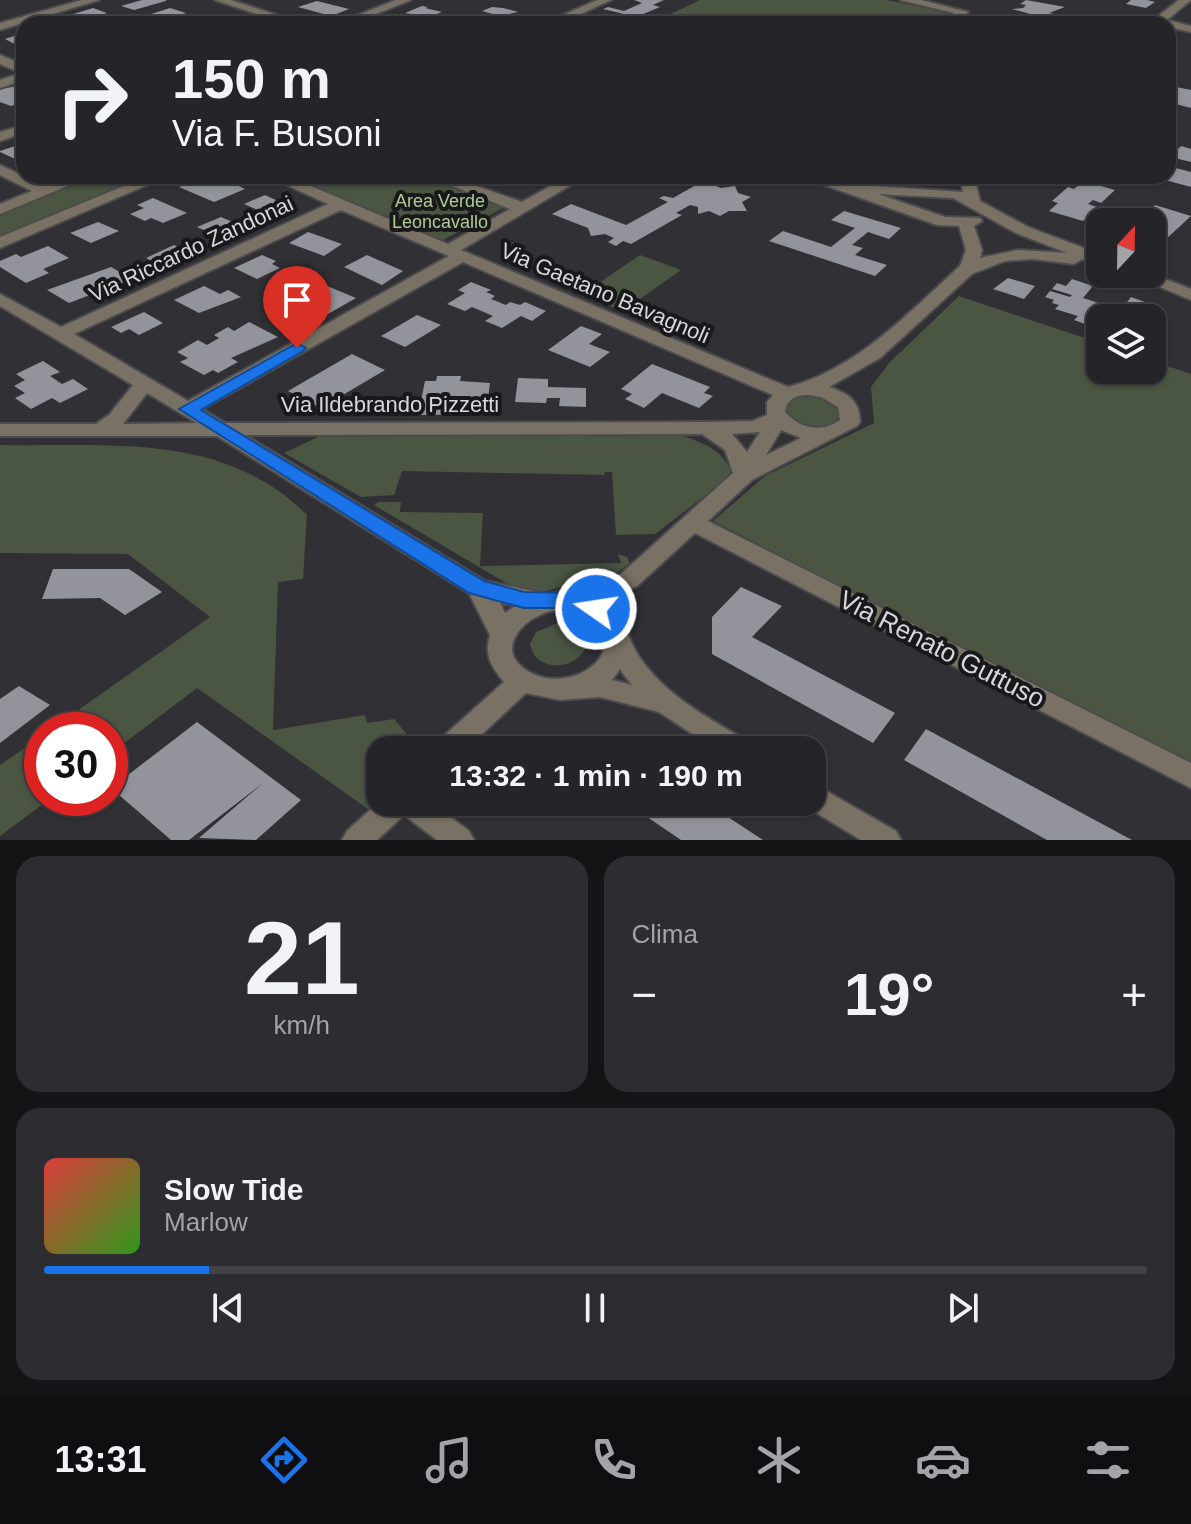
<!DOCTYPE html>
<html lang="it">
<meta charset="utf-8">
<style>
:root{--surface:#252428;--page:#2d2c30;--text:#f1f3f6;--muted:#a3a4a8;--line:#424145;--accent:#1a73e8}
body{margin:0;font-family:Arial,sans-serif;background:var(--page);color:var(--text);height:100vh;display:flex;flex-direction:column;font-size:30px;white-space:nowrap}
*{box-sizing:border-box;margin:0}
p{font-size:26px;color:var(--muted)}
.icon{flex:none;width:44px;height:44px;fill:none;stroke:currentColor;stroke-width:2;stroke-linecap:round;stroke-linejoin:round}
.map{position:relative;height:840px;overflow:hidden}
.side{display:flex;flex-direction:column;gap:16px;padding:16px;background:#141416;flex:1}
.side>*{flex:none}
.banner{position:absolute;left:16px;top:16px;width:1160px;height:168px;border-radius:24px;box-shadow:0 2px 6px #0004,0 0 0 2px var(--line);background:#252428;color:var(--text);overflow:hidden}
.needle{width:52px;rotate:22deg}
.fabs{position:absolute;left:1086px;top:208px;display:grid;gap:16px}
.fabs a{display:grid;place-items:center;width:80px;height:80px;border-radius:16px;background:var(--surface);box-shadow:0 2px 6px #0004,0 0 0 2px var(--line);font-size:40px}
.speed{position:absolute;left:24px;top:712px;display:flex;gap:16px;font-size:40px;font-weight:700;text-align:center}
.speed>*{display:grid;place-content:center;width:104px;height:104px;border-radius:50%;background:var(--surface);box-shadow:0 2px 6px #0004,0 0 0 2px var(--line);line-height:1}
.speed .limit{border:12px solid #d22;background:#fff;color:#111}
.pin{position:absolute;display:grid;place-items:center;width:68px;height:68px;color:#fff;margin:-82px -34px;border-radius:50% 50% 50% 0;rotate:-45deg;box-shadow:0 0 8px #0007}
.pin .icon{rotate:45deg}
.me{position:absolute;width:88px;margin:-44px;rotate:283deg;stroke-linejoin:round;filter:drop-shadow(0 0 6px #0008)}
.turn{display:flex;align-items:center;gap:28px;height:168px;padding:0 24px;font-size:36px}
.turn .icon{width:104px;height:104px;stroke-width:2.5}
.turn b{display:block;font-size:56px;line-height:68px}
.big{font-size:60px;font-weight:700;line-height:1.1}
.side .card{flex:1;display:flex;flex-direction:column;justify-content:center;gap:12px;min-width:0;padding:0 28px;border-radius:24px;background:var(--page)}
.side .dial{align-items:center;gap:0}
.dial b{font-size:104px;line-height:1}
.song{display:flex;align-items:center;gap:24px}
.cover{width:96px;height:96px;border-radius:12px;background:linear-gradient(135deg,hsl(0 70% 55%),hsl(110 70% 35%))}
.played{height:8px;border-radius:4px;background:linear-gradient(90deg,var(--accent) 15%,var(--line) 15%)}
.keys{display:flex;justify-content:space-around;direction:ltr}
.heat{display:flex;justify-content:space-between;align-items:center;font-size:44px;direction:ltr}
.side .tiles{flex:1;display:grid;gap:16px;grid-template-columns:1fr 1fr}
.card:last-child{grid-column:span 2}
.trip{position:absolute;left:366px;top:736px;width:460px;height:80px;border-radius:24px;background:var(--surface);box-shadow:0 2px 6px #0004,0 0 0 2px var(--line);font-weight:700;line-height:80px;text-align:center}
.tab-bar{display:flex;height:128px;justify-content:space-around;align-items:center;background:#0f0e10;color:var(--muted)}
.tab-bar .icon{width:56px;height:56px}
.tab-bar .active{color:var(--accent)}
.tab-bar b{font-size:36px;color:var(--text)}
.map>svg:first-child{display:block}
</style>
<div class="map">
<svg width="1191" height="840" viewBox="0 0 1191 840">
<rect width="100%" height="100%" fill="#313035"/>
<g fill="#4a5542">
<polygon points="700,0 887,0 948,13 930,24 678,24 660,19"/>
<polygon points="98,176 153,176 0,239 0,214"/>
<polygon points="284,176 423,176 507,206 441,241"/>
<polygon points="640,255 681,270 623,311 581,295"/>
<polygon points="959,296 1100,343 1100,370 1152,370 1152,361 1191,374 1191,764 713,521 765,476 874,423 871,387 890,362"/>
<path d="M807,395C820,396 834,399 840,412L836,422L821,427L794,422L784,407L792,398Z"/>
<path d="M681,435C704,444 724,449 732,475L655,534L616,535L612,472H605L604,475L402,471L394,495L361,497L284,453L320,436Z"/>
<path d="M0,445C109,447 223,431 307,515L303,579L278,582L273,730L365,715L367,723L394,719L420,750H380V798L368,809L197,688L110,754V730H50L210,617L128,554L0,553Z"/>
<polygon points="378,502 401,502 400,512 483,513 480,566 621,563 618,554 627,557 630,563 600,586 584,589 561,587 528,596 374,505"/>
<path d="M558,623C573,625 585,630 586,647C575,671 535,673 530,644L536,632Z"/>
<polygon points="42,736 42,798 51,798 0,836 0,765"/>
</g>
<g fill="#93949b">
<polygon points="142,0 166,0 166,1 134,10 121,6"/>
<polygon points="634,0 664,0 653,5 660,7 641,15 658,19 653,21 603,9 608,7 624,11 642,3"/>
<polygon points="1026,0 1065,7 1049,13 1088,21 1085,24 1034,24 1048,19 1012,9 1023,8 1026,5 1020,4"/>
<polygon points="1131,0 1147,0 1155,2 1146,8 1126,4"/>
<polygon points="317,1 349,9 331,16 298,7"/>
<polygon points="422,6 428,7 425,8 442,12 429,17 405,13"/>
<polygon points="492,7 503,8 518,12 500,16 482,11"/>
<polygon points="93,8 107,13 85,20 70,15"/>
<polygon points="170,8 186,13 183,13 197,17 178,24 148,15"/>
<polygon points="24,33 24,49 5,39"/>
<polygon points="18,86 24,88 19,90 24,92 24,102 11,106 0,102 0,89"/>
<polygon points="1176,87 1191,90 1191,108 1168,102 1168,94"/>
<polygon points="24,143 24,163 0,152 0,151"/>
<polygon points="1181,146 1191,149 1191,162 1170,157"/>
<polygon points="1168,166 1191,172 1191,187 1154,177 1168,176"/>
<polygon points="206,176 224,183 229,181 245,189 214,202 179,187"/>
<polygon points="703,181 721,188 735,186 738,193 751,197 742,202 747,211 729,211 720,216 709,211 698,214 698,207 690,205 676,213 682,215 631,244 623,241 616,246 608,242 614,238 605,234 591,236 588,228 552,214 571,204 626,225 668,202 659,198 664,196 673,198"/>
<polygon points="1083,181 1115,190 1101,203 1093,200 1088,204 1097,207 1083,221 1049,211 1058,203 1052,201 1068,187 1074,189"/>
<polygon points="265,195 280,202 297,208 276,218 244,204"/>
<polygon points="153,198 187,213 163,223 151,218 145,221 130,214 144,208 137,205"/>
<polygon points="1155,205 1191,216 1165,240 1152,235 1152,222 1118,222 1128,210 1143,215"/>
<polygon points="844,211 901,228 889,239 868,232 852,245 863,248 855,255 887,265 875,276 769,241 783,231 831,247 855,228 831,220"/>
<polygon points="221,217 240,225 217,236 197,227"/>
<polygon points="98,222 119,231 91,243 70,233"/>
<polygon points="308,232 342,244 324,256 289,243"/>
<polygon points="174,245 194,255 166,268 146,258"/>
<polygon points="48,246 69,258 43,269 49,273 26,283 0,267 0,261 16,254 21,257"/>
<polygon points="262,255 276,261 272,264 280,268 257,279 234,268"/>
<polygon points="367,255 403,271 382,285 344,267"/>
<polygon points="111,267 132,279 69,303 47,290"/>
<polygon points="1008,278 1035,286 1024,299 993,289"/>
<polygon points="310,279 356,298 328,314 283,293"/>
<polygon points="1072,279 1093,286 1083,298 1121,310 1131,297 1145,302 1142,306 1160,312 1152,323 1152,318 1100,318 1100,329 1092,326 1098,319 1094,318 1088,325 1074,320 1078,316 1055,309 1059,305 1052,303 1054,300 1045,297 1050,291 1070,297 1072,295 1052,289 1057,283 1066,286"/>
<polygon points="471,282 491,290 486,292 495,296 491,299 506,305 510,302 520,305 525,302 546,311 532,321 521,316 502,328 485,321 493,316 472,307 465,311 447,304 465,293 458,290"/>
<polygon points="204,286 220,294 228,290 241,297 199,313 174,300"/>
<polygon points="144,312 163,323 139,335 129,329 121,333 111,327"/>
<polygon points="417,315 441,325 405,347 381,336"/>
<polygon points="249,322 278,337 231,358 238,362 218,373 213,370 204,375 180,362 188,358 177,352 198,340 207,345 219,338 214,335 228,327 234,331"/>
<polygon points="581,326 602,334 589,344 610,352 590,367 548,350"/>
<polygon points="352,354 385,370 321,408 288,391"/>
<polygon points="43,361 60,372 50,376 62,384 73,379 88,389 60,403 52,398 31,409 15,398 25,393 14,386 25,380 16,374"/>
<polygon points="652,364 710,387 704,393 713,396 699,408 662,393 644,408 625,399 632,394 621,389"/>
<polygon points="437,376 461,376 460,381 490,383 486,414 418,415 425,381 436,381"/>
<polygon points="518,378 548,379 548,387 586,388 586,407 559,406 560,398 547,398 546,403 515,402"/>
<polygon points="53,569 129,569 162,592 125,615 100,598 42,599"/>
<polygon points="741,587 782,606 752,637 895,713 873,743 712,654 712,617"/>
<polygon points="19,686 50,705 0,743 0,699"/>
<polygon points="197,722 301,800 256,840 199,838 263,783 189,840 171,840 111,788"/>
<polygon points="926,729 1052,797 1132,840 1047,840 904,760"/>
<polygon points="616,745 624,750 577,750 577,748"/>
<polygon points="552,802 587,802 573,817"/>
<polygon points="625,802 705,802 763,840 681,840"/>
</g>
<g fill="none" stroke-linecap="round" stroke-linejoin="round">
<defs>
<g id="minor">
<polygon points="82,0 99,0 0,30 0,23"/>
<polygon points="215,0 231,0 304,24 286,24"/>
<polygon points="396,0 411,0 351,24 335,24"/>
<polygon points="597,0 611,0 559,24 543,24"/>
<polygon points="900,0 921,0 968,12 953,24 939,24 954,13"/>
<polygon points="1179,0 1191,0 1167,20 1191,26 1191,32 1168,27 1168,24 1148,24"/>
<polygon points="0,55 24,65 24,80 0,88 0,80 21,73 0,64"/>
<polygon points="24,125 24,133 0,141 0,132"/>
<polygon points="0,165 45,186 72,176 92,176 0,214 0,204 32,191 0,175"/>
<polygon points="148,176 168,176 0,248 0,237"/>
<path d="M267,176H287L448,244L510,209L427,176H448L522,202L568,176H586L461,250L788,387C857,369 908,313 960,266L966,250L959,226L937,225L799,176H821L846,184L963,192L960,176H974L980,201L1028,227L1100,254V265L1082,259L1074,264L1032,259L1005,261L972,274L880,358L829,387C848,393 860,401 860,422L857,426L752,480L708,521L1191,763V788L695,533L637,586L599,602C625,612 625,634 638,655C664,695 708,718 749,742L753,750H717L659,712L600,697L560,700L526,693L465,750H433L437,742L504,682C491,666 484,655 490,635L469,593L217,436H0V424H96L109,415L133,385L0,306V294L61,327L328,204ZM878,194L953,198L1016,233L1067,253L1018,250L980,258L982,250L974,226L982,221L980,218L945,217ZM341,210L449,256L188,401L74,334ZM463,262L773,395L767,402V415L752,421L705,422L225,423L202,409ZM147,393L197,423L123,424ZM809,395L821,397L838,407L840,420C822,433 800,429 785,412C787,399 795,395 809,395ZM781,430L801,438L766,455ZM760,432L747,452L732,434ZM702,434L725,450L733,473L621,574L594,586L548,594L485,581L245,435ZM500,602L515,606L505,613ZM570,610C652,642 568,705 522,667C500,649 519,624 540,615C549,610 560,610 570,610ZM620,669L621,671L632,685L612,680Z"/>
<polygon points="1129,274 1152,274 1191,289 1191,300"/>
<polygon points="812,783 896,831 901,840 861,840 802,804 812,802"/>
<polygon points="380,801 431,802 469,831 474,840 437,840 404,815 377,840 342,840 347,831"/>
</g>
</defs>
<use href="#minor" stroke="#4c4b4f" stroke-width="4"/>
<use href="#minor" fill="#797264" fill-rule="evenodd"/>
</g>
<polygon fill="#1a73e8" stroke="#114b97" stroke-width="2" points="297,343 306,348 303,351 201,410 484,581 524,592 572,593 604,603 607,609 604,615 596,617 571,608 524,608 469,593 179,409"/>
<g text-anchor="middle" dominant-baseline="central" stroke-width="8" stroke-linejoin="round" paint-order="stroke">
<g font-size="18" fill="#aecc95" stroke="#19181b">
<text x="440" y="201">Area Verde<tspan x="440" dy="21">Leoncavallo</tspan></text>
</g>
<g font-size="22" fill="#d7d6da" stroke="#19181b">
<text transform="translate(191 249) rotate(-25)">Via Riccardo Zandonai</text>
<text transform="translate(605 293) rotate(23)">Via Gaetano Bavagnoli</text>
<text x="390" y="404">Via Ildebrando Pizzetti</text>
</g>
<g font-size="26" fill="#d7d6da" stroke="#19181b">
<text transform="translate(942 649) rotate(27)">Via Renato Guttuso</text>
</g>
</g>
</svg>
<div class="fabs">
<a><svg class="needle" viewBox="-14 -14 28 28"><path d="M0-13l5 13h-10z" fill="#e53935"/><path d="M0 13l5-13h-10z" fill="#a3a4a8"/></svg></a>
<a><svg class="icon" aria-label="layers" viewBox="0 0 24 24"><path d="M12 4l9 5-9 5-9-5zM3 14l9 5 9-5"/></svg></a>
</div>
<div class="speed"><div class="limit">30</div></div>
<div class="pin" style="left:297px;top:348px;background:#d93025"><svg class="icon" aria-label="arrive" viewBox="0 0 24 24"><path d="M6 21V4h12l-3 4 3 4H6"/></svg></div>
<svg class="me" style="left:596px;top:609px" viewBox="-20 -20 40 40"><circle r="17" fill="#1a73e8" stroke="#fff" stroke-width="3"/><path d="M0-11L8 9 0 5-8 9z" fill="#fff"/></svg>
<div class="trip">13:32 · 1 min · 190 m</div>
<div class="banner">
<div class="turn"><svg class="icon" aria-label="right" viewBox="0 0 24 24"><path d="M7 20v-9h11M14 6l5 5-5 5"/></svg><div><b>150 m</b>Via F. Busoni</div></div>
</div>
</div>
<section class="side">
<div class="tiles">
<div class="card dial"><b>21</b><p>km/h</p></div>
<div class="card"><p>Clima</p>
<div class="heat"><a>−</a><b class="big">19°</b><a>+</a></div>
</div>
<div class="card">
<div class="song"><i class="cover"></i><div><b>Slow Tide</b><p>Marlow</p></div></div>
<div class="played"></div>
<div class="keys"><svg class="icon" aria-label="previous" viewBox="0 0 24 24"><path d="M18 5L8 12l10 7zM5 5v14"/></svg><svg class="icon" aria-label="pause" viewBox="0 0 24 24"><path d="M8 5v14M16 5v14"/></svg><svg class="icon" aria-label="next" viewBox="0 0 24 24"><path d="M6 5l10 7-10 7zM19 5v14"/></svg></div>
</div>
</div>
</section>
<nav class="tab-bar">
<b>13:31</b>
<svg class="icon active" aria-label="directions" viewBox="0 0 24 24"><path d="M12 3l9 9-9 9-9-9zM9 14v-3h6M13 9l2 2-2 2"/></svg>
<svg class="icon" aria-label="music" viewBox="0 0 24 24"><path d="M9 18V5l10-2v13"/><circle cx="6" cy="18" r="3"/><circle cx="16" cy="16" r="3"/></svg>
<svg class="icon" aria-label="phone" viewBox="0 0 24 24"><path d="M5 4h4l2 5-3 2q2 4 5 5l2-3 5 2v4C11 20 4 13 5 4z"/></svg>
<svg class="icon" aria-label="climate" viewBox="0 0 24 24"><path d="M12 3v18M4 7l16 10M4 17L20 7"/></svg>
<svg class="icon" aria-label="car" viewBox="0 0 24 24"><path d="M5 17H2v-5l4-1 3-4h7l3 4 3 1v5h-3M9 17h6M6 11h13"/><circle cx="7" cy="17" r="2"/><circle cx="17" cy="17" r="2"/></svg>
<svg class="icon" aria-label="filters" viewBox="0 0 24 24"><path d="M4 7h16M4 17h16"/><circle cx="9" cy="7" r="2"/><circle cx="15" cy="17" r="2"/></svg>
</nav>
